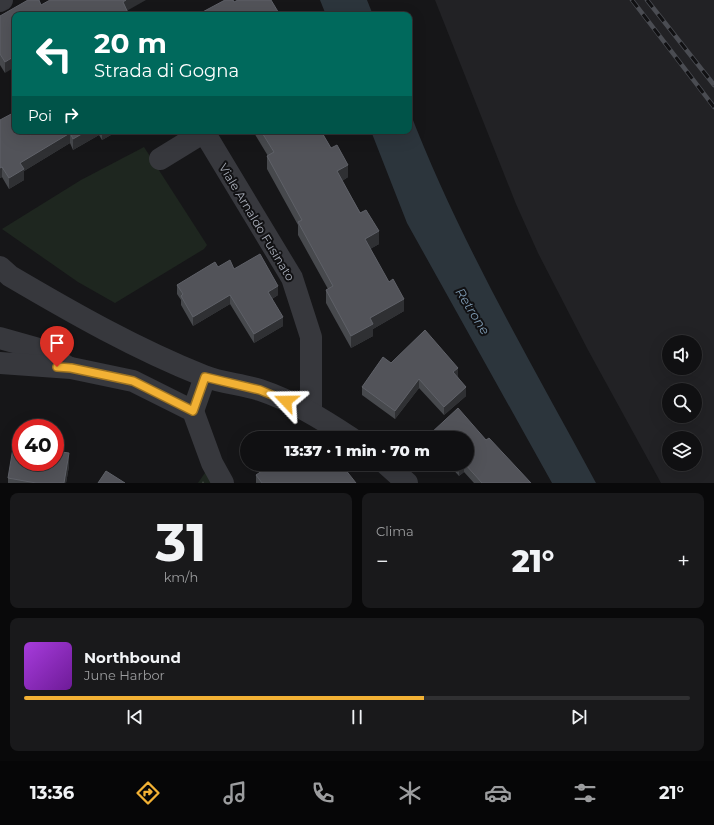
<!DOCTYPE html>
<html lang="it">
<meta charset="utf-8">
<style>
:root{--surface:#101012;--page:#19191b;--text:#f1f3f6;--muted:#9c9d9f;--line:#303032;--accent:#f2b134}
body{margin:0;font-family:Montserrat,sans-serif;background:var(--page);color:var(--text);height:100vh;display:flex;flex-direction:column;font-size:15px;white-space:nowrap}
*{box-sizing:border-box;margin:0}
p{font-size:13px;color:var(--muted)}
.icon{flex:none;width:22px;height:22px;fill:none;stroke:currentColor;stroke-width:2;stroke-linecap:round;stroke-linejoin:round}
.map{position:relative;height:483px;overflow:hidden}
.panel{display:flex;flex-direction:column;gap:10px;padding:10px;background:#09090a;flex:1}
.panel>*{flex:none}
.guide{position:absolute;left:12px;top:12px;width:400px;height:122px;border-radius:8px;box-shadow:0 4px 16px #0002,0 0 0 1px var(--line);background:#00695c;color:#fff;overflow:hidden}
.buttons{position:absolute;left:662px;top:335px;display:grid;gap:8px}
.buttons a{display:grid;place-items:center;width:40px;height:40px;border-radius:50%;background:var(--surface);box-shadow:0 4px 16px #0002,0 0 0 1px var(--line);font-size:20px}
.speed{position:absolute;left:12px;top:419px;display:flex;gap:8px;font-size:20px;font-weight:700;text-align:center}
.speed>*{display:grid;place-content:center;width:52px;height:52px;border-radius:50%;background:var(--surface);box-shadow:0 4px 16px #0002,0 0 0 1px var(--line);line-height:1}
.speed .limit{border:6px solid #d22;background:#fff;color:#111}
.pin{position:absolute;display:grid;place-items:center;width:34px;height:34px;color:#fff;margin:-41px -17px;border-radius:50% 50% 50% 0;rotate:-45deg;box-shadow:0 0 4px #0007}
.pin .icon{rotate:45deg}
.me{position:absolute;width:44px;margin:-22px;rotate:293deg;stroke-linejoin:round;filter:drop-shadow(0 0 3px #0008)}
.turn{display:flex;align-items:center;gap:14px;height:84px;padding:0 16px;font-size:18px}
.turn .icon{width:52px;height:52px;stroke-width:2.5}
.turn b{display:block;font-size:28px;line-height:34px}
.then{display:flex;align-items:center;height:38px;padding:0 16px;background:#0003;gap:8px;font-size:15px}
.big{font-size:30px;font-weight:800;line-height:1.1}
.panel .tile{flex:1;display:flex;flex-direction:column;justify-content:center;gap:6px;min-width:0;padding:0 14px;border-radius:8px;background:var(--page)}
.panel .dial{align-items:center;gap:0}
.dial b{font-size:52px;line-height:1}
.song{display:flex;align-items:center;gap:12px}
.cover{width:48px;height:48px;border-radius:6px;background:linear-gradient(135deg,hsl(280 70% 55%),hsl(280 70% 35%))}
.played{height:4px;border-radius:2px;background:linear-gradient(90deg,var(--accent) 60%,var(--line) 60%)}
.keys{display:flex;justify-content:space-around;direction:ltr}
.heat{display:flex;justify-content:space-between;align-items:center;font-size:22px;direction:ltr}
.panel .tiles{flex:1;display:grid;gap:10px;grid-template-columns:1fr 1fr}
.tile:last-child{grid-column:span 2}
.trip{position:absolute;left:240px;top:431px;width:234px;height:40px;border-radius:20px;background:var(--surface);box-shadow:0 4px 16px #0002,0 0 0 1px var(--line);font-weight:800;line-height:40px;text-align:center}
.menu{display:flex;height:64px;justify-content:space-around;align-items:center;background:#060607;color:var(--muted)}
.menu .icon{width:28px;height:28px}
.menu .current{color:var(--accent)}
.menu b{font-size:18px;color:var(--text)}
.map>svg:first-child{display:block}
</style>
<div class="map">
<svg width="714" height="483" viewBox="0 0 714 483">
<defs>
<pattern id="forest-firs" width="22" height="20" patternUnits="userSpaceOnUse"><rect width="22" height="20" fill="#1e261f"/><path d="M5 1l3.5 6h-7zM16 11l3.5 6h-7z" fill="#3c433d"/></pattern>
</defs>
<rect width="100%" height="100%" fill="#161618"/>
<path fill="#222225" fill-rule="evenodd" d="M435,0H714V483H661L588,350L538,253L516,204ZM669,342H695V368H669ZM669,390H695V416H669ZM669,438H695V464H669Z"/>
<polygon fill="url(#forest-firs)" points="212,463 223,483 198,483"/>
<polygon fill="#1e261f" points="144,147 207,245 204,249 115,303 78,282 2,229 81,180"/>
<g fill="#2c353c">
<polygon points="320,0 367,0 373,15 326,15"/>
<path d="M409,110C459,240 530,361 596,483H552L407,223L371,131H409Z"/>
</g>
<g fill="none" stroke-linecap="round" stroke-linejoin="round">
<g stroke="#37383d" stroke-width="22">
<polyline points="0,1 2,0"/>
<polyline points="160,159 204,132 292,278 311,337 311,412"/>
<polyline points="0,338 39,349 68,367"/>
<polyline points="0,363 71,368 133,381 193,411 205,377"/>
<polyline points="193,411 212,463 223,483"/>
</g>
<g stroke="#37383d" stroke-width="22">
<path d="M0,267L10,276C73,313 136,349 204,376C221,383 241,384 260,390C293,401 322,419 351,438"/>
<polyline points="386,464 407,483"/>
</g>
<defs>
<g id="rail">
<polyline points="632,0 714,107"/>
<polyline points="647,0 714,85"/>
</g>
</defs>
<use href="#rail" stroke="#4a4c52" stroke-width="4.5"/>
<use href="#rail" stroke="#111113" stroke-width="3" stroke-dasharray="9" stroke-linecap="butt"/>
</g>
<g fill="#47494d">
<polygon points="41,5 127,10 129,15 15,15 5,73 0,65 0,16"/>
<polygon points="0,120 30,135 37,131 118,131 102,140 99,135 73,150 70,143 24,171 24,180 9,189 2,177 0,178"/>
<polygon points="253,131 321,131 331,148 348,177 342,181 379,244 370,249 404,311 373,329 373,336 351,348 326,303 326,290 328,289 298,235 298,225 267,169 267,156 268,156"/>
<polygon points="218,267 234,269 278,295 272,299 283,326 254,343 230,304 193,326 181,305 181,300 177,294 177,285"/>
<polygon points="391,363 458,377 466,396 444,415 419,388 395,419 362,395 362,387"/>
<polygon points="430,434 486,440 531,483 474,483 464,472 459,476 448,464 467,464 467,438 430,438"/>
<polygon points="69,466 66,483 8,483 8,478"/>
<polygon points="332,466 356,483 256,483 256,475"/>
</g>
<g fill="#2f3033">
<polygon points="126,0 146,0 123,13 123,2"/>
<polygon points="15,56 15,67 5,73 5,62"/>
<polygon points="87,131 99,131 99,135 73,150 73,139"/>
<polygon points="102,131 118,131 102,140"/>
<polygon points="70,133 70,143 24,171 24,180 9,189 9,178 20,163"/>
<polygon points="348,165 348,177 337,184 337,171"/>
<polygon points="2,167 2,177 0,178 0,168"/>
<polygon points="379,231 379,244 365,252 365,239"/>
<polygon points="278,286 278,295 268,301 268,292"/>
<polygon points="230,295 230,304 193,326 193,317"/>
<polygon points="404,299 404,311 373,329 373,336 351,348 351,336 370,318"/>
<polygon points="283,317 283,326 254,343 254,334"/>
<polygon points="458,368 458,377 453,381 453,372"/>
<polygon points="419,379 419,388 395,419 395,411"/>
<polygon points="466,387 466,396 444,415 444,407"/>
<polygon points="69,453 69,466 66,483 64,483"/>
<polygon points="462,464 464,464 464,472 459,476 459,467"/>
</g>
<g fill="#525359" stroke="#5f6168">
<polygon points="28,0 39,0 41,5 50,0 126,0 123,2 129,15 15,15 15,56 5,62 0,54 0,16"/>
<polygon points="225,0 233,0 234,2 238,0 271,0 280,15 197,15"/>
<polygon points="15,112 15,131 27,131 30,135 37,131 87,131 73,139 70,133 20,163 24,169 9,178 2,167 0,168 0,120"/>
<polygon points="261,131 321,131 331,148 337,145 348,165 337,171 360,213 366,210 379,231 365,239 389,282 393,279 404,299 370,318 373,324 351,336 326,290 333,286 298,222 302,220 267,156 274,152"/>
<polygon points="260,254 278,286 268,292 283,317 254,334 230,295 193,317 181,296 183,294 177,285 215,262 218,267 230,260 234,269"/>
<polygon points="425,330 458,368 453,372 466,387 444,407 419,379 395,411 362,387 383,357 391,363"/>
<polygon points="458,408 486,440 489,438 531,483 482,483 465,464 467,464 467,438 433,438 430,434"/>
<polygon points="21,430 21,462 55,462 55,451 69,453 64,483 36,483 8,478 13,448 18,449"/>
<polygon points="272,464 331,464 332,466 336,464 341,464 356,483 262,483 256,475"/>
<polygon points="456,464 462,464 459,467"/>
<polygon points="106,471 125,483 98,483"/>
</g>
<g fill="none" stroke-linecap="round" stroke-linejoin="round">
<defs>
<polyline id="route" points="57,367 71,368 133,381 193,411 205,377 260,390 286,401"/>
</defs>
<use href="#route" stroke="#9d7322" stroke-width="10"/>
<use href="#route" stroke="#f2b134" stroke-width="7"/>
</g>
<g text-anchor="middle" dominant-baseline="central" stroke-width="4" stroke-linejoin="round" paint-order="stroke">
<g font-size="12" fill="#a8adb8" stroke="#111113">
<text transform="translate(257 222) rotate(59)">Viale Arnaldo Fusinato</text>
</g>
<g font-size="13" font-style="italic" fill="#7f9bb3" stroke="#111113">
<text transform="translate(473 311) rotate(58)">Retrone</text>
</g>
</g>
</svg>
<div class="buttons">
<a><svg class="icon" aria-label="sound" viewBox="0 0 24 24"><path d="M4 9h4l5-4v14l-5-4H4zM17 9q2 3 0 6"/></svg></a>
<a><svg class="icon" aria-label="search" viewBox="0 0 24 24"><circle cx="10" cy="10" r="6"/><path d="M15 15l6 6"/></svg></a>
<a><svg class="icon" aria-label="layers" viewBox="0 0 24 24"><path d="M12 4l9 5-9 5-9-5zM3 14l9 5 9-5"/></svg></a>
</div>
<div class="speed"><div class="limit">40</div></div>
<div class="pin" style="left:57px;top:367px;background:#d93025"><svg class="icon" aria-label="arrive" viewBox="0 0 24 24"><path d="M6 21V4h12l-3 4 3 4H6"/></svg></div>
<svg class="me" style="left:286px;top:401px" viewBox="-20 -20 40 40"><path d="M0-17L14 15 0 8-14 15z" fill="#f2b134" stroke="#fff" stroke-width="4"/></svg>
<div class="trip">13:37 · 1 min · 70 m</div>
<div class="guide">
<div class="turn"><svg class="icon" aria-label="left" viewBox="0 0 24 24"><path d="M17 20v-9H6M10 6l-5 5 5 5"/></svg><div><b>20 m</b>Strada di Gogna</div></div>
<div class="then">Poi<svg class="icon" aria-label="right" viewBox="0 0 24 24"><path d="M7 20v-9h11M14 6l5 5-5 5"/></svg></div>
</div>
</div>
<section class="panel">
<div class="tiles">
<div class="tile dial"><b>31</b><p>km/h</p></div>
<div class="tile"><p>Clima</p>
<div class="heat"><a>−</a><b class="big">21°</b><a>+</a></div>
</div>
<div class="tile">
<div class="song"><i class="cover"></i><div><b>Northbound</b><p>June Harbor</p></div></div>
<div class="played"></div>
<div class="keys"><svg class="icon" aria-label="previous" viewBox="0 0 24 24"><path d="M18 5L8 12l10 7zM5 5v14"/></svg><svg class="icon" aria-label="pause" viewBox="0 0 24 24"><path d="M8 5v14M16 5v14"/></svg><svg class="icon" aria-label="next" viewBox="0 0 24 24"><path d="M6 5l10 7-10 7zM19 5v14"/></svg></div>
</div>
</div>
</section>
<nav class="menu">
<b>13:36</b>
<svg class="icon current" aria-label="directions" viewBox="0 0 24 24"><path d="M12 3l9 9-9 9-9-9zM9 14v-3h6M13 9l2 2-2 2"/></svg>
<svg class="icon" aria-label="music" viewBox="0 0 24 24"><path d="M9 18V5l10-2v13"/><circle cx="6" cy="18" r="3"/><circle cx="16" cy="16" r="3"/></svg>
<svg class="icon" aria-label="phone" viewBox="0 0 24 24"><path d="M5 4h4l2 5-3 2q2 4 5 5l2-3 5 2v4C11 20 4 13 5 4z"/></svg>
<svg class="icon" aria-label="climate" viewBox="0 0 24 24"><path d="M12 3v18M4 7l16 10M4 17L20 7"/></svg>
<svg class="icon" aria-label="car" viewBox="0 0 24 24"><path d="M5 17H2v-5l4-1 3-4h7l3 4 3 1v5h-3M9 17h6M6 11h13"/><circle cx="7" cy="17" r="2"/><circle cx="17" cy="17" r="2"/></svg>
<svg class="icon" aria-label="filters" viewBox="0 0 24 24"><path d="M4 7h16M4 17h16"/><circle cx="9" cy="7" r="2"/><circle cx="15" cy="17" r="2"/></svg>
<b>21°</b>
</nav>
